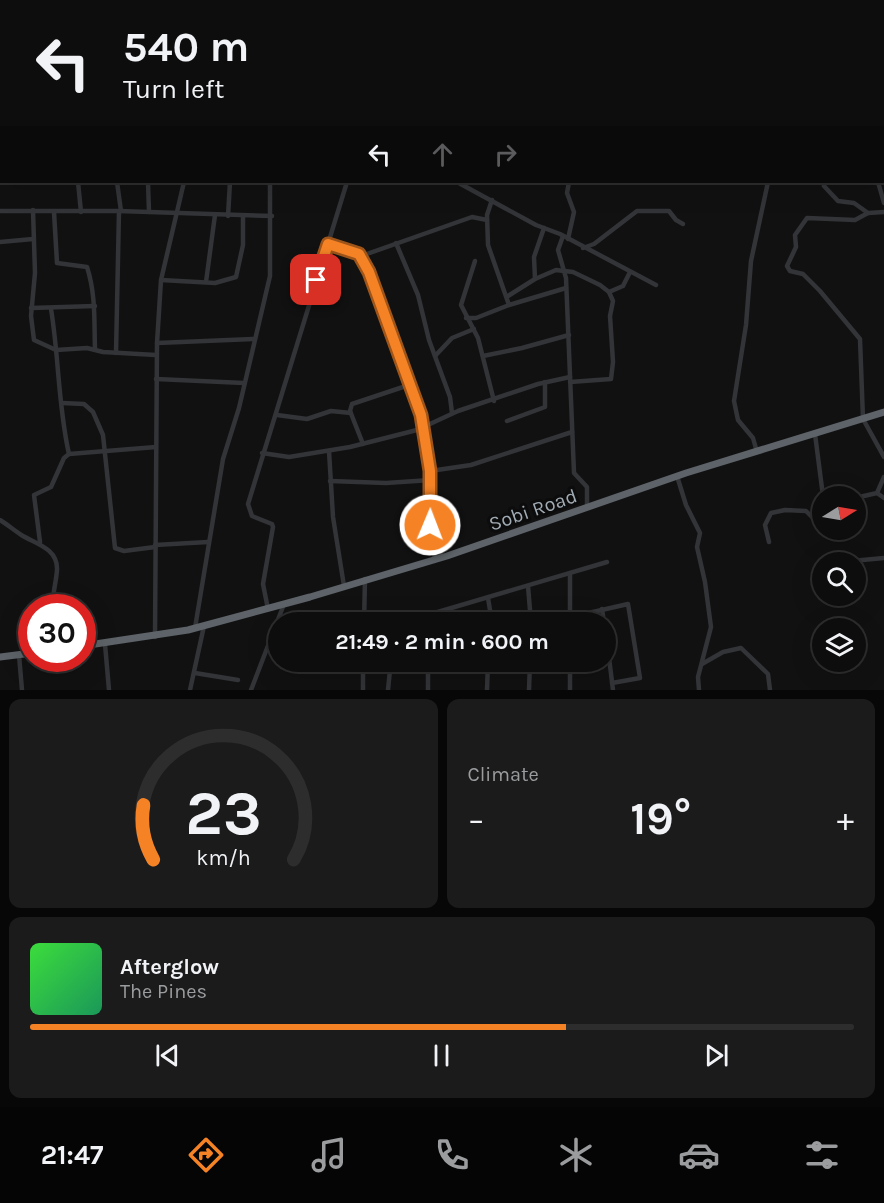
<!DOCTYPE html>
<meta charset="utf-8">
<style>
:root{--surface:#0d0d0e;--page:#1b1b1c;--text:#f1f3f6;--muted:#9a9c9e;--line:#2d2d2e;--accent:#f58326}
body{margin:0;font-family:Karla,sans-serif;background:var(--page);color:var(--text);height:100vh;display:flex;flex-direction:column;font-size:22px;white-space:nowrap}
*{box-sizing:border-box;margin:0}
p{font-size:20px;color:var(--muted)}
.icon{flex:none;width:33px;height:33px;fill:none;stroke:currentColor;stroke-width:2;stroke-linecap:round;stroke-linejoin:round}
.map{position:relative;height:690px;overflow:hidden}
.sheet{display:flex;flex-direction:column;gap:9px;padding:9px;background:#070708;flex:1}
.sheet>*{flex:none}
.guide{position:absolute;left:0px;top:0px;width:885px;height:183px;box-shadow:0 6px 24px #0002,0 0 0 2px var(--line);background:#0d0d0e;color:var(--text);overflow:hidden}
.needle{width:39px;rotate:79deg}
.controls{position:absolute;left:812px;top:486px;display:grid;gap:12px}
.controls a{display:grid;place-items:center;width:54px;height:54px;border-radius:50%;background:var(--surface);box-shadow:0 6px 24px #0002,0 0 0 2px var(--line);font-size:30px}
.speed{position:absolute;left:18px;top:594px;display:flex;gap:12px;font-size:30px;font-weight:700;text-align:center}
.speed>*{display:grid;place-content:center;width:78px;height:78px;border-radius:50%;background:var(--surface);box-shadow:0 6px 24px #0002,0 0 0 2px var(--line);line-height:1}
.speed .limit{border:9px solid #d22;background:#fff;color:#111}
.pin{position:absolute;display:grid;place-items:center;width:51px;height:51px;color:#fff;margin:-26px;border-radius:12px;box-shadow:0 3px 9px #0006}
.me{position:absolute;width:66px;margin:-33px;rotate:1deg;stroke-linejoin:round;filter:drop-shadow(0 0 4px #0008)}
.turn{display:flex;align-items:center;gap:21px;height:126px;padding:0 24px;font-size:27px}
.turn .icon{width:78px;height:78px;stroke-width:2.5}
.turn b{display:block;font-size:42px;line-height:51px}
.lanes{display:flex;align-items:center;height:57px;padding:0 24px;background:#0003;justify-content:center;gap:30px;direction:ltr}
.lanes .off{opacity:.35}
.big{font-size:45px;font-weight:700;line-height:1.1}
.sheet .tile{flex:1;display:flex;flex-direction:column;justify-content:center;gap:9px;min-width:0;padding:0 21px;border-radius:12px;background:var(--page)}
.sheet .dial{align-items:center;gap:0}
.dial svg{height:156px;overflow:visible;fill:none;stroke:var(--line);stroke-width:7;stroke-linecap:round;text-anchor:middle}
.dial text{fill:var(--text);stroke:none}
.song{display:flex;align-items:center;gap:18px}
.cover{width:72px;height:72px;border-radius:9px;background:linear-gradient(135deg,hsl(120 70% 55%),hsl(150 70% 35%))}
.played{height:6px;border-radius:3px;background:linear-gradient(90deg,var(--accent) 65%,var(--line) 65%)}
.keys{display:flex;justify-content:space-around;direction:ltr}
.heat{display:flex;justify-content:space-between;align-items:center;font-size:33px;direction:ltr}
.sheet .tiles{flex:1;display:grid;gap:9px;grid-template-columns:1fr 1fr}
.tile:last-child{grid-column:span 2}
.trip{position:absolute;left:268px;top:612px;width:348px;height:60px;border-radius:30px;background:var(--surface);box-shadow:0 6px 24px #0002,0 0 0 2px var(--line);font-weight:700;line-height:60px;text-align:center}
.menu{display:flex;height:96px;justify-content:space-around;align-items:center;background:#050506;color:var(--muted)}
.menu .icon{width:42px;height:42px}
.menu .active{color:var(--accent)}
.menu b{font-size:27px;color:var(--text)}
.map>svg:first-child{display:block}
</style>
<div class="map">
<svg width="884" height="690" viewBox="0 0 884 690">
<rect width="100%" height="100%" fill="#111112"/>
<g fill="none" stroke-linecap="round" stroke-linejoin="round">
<g stroke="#323437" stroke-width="4.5">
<polyline points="113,0 113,2"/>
<polyline points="279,0 279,2"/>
<polyline points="330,0 330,2"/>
<polyline points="777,0 777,2"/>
<polyline points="85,2 85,0"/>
<polyline points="160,2 160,0"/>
<polyline points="201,2 201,0"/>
<polyline points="870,2 870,0"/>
<polyline points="0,57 2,58"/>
<polyline points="884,121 884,122"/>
<polyline points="884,126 884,136"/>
<polyline points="78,182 81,212"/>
<polyline points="117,182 121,211"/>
<polyline points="148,182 149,212"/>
<polyline points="457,182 536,225 560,234 656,285"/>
<polyline points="878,182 884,203"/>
<polyline points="824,186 838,201 854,203 868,213 884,212"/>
<polyline points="492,200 487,215 488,245 509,305"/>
<polyline points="33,210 35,273 31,316 34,340 56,350 87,348 103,352 156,355"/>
<polyline points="0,211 119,211 272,216"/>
<path d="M54,212L57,263L87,267C96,295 94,321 95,349"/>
<polyline points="868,213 855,220 807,218 795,235 796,247 787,266 790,271 803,274 820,291 860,339 863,419 884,457"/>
<polyline points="228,216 230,182"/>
<polyline points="563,236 558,250 566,278 574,473 587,487 587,508"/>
<polyline points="568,239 574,212 567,193 569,182"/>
<polyline points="0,242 33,239"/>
<polyline points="396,243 418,295 429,340 450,397 452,413"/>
<polyline points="328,244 361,256 379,294 421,415 430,471 430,525 435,559"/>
<polyline points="583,248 594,244 637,211 669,211 676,220 683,224"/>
<polyline points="361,256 472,217 487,220"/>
<polyline points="475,261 461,305 478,338 494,401"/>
<polyline points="535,279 534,257 544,228"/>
<polyline points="161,280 215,283 236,277 243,245 243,217"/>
<polyline points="206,282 215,215"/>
<polyline points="609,292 623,286 630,272"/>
<polyline points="508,296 535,279 556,270 573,272 600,285 609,292 613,301 610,316 613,362 611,379 570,382"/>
<polyline points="31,308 95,306"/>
<path d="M51,309C59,357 58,406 69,454"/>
<polyline points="466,318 476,318 509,305 566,288"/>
<polyline points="157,343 253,339"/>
<polyline points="116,353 119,211"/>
<polyline points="435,356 452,338 474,329"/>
<polyline points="483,356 522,348 569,335"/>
<polyline points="156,379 244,383"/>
<polyline points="62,403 84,404 93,412 103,435 115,548 124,551 155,547"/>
<polyline points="277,415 307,419 331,411 351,413"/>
<polyline points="507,421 545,407 545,382"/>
<polyline points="815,434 823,496"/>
<polyline points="363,444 350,411 352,404 409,385"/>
<polyline points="329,451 333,517 344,586"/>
<polyline points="757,452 753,438 738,420 734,401 746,325 751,261 768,182"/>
<polyline points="262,453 289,457 350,447 417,430 458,411 538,384 570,377"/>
<polyline points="430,471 471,465 572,432"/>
<polyline points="677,476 686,505 700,533 697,547 705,582 711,627 698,677 699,690"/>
<polyline points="330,481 386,483 431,480"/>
<polyline points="877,493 884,498"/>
<polyline points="835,496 843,494 850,496"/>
<polyline points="855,498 877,493 884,477"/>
<path d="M0,520C8,525 15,531 23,536C37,544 58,549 57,570C56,584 52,594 53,608"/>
<polyline points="820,526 822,504"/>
<polyline points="40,542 34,495 51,487 64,458 69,454 156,447"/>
<polyline points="769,542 765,525 771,513 785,510 806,511 822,527"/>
<polyline points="155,545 208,542"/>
<polyline points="841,562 884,558"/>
<polyline points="570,573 570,622"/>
<polyline points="528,586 531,622"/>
<polyline points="488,598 492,622"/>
<polyline points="268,609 263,584 273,527 272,524 252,516 248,504 347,182"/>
<polyline points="602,609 604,622"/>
<polyline points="571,617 628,604 640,678 612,683"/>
<polyline points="364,622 365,579"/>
<polyline points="404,622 607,562"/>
<polyline points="195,628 223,459 239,408 270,276 270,182"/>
<polyline points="606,633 613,690"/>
<polyline points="155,637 157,343 161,280 184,182"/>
<polyline points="105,644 109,690"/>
<polyline points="19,655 22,690"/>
<polyline points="428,662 428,690"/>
<polyline points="702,664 723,652 741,648 768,674 770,690"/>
<polyline points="195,673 238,680"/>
<polyline points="190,690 204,626"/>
<polyline points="251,690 284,604"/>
<polyline points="363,690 363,662"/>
<polyline points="388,690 390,670 416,662"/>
<polyline points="487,690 488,662"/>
<polyline points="529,690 530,662"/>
<polyline points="570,690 570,662"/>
</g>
<g stroke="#5d6368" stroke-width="7">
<polyline points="82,646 188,630 310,597 447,556 686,473 884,412"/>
<polyline points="0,657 32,653"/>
</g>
</g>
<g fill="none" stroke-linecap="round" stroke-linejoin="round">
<defs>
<polyline id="route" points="316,280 328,244 359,254 369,272 421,415 430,471 430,525"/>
</defs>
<use href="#route" stroke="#9f5519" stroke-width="15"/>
<use href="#route" stroke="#f58326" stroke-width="10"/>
</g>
<g text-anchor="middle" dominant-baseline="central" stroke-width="6" stroke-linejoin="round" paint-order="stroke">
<g font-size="20" fill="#a1abb3" stroke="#0c0c0d">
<text transform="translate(533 510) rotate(-19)">Sobi Road</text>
</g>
</g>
</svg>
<div class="controls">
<a><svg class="needle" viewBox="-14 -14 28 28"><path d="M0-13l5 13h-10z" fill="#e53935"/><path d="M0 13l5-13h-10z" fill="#9a9c9e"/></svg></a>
<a><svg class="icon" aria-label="search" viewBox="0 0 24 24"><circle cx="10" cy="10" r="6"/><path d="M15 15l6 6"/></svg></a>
<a><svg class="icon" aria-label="layers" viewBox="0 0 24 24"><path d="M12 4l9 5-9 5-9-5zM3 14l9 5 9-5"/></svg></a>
</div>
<div class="speed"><div class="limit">30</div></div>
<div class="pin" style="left:316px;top:280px;background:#d93025"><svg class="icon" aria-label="arrive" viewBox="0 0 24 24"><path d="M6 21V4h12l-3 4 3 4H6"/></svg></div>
<svg class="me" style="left:430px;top:525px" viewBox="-20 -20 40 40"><circle r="17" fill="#f58326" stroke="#fff" stroke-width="3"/><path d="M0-11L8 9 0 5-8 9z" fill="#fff"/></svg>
<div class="trip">21:49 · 2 min · 600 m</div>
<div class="guide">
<div class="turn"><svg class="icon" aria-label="left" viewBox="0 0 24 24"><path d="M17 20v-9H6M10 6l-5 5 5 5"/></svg><div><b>540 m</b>Turn left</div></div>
<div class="lanes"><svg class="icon" aria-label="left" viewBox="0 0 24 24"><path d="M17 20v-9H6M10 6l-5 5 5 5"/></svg><svg class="icon off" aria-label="ahead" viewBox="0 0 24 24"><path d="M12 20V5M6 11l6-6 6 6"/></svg><svg class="icon off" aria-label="right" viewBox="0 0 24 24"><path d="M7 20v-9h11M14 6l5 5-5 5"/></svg></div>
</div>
</div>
<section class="sheet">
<div class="tiles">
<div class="tile dial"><svg viewBox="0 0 100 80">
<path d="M14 69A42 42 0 1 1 86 69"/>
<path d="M14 69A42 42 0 0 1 9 41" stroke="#f58326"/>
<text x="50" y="56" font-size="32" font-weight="700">23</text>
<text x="50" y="72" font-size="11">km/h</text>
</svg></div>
<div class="tile"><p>Climate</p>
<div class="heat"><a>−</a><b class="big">19°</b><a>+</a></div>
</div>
<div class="tile">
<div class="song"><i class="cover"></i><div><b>Afterglow</b><p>The Pines</p></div></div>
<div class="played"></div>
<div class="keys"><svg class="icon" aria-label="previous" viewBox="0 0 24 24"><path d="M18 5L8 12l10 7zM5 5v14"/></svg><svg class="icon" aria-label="pause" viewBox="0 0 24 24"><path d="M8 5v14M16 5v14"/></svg><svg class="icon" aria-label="next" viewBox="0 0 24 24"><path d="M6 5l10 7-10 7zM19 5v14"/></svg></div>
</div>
</div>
</section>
<nav class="menu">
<b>21:47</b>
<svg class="icon active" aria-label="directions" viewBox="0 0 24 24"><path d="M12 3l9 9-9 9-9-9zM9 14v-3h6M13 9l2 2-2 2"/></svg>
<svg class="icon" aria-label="music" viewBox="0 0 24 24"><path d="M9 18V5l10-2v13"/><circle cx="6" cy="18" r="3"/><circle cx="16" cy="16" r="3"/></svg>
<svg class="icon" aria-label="phone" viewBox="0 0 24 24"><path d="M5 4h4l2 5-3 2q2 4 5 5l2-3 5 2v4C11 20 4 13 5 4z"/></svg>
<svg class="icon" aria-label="climate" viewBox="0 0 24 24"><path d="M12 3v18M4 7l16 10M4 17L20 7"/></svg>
<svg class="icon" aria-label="car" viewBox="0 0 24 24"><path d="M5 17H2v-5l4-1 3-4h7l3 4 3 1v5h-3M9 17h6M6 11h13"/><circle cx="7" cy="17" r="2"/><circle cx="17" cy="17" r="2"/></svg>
<svg class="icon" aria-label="filters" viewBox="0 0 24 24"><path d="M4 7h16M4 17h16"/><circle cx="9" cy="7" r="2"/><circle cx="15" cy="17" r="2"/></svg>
</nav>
